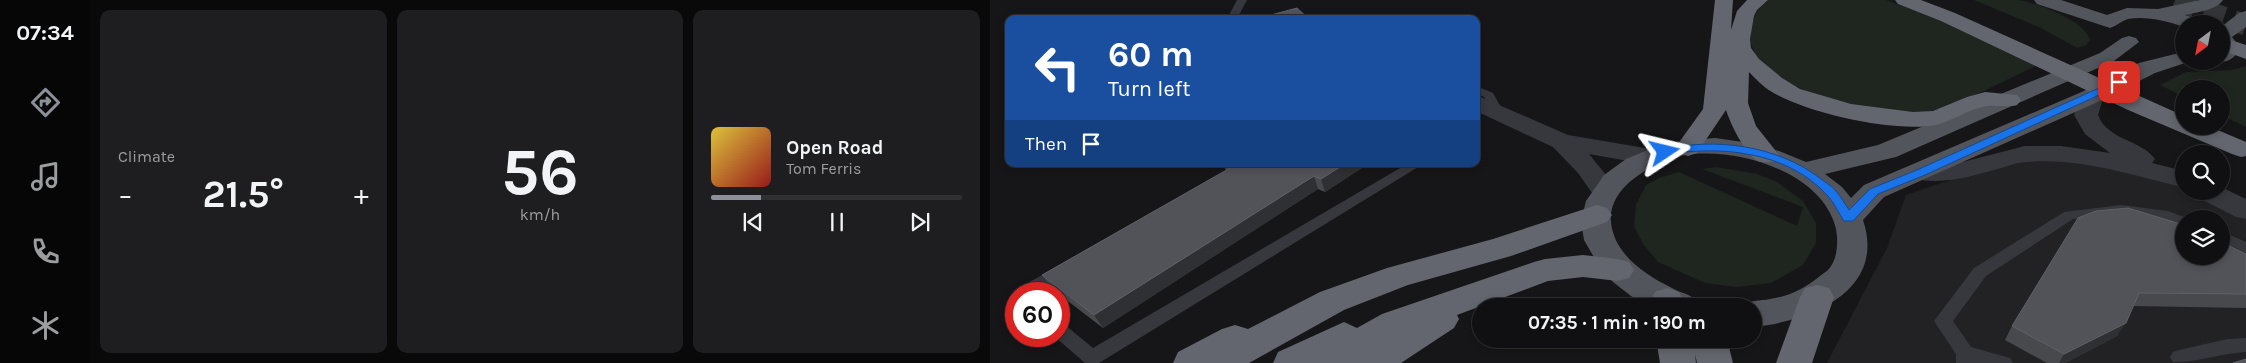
<!DOCTYPE html>
<meta charset="utf-8">
<style>
:root{--surface:#101012;--page:#1e1e20;--text:#f1f3f6;--muted:#9c9d9f;--line:#303032;--accent:#8c9099}
body{margin:0;font-family:Karla,sans-serif;background:var(--page);color:var(--text);height:100vh;display:flex;flex-direction:column;font-size:19px;white-space:nowrap}
*{box-sizing:border-box;margin:0}
p{font-size:16px;color:var(--muted)}
.icon{flex:none;width:28px;height:28px;fill:none;stroke:currentColor;stroke-width:2;stroke-linecap:round;stroke-linejoin:round}
.map{position:relative;flex:1;overflow:hidden}
.drawer{display:flex;flex-direction:column;gap:10px;padding:10px;background:#09090a;width:900px}
.drawer>*{flex:none}
.hud{position:absolute;left:15px;top:15px;width:475px;height:152px;border-radius:10px;box-shadow:0 2px 8px #0003,0 0 0 1px var(--line);background:#1a4fa0;color:#fff;overflow:hidden}
.needle{width:32px;rotate:212deg}
.tools{position:absolute;left:1185px;top:15px;display:grid;gap:10px}
.tools a{display:grid;place-items:center;width:55px;height:55px;border-radius:50%;background:var(--surface);box-shadow:0 2px 8px #0003,0 0 0 1px var(--line);font-size:25px}
.speed{position:absolute;left:15px;top:282px;display:flex;gap:10px;font-size:25px;font-weight:700;text-align:center}
.speed>*{display:grid;place-content:center;width:65px;height:65px;border-radius:50%;background:var(--surface);box-shadow:0 2px 8px #0003,0 0 0 1px var(--line);line-height:1}
.speed .limit{border:8px solid #d22;background:#fff;color:#111}
.pin{position:absolute;display:grid;place-items:center;width:42px;height:42px;color:#fff;margin:-21px;border-radius:10px;box-shadow:0 2px 8px #0006}
.me{position:absolute;width:55px;margin:-28px;rotate:80deg;stroke-linejoin:round;filter:drop-shadow(0 0 4px #0008)}
.turn{display:flex;align-items:center;gap:18px;height:105px;padding:0 20px;font-size:22px}
.turn .icon{width:65px;height:65px;stroke-width:2.5}
.turn b{display:block;font-size:35px;line-height:42px}
.then{display:flex;align-items:center;height:48px;padding:0 20px;background:#0003;gap:10px;font-size:19px}
.big{font-size:38px;font-weight:700;line-height:1.1}
.drawer .card{flex:1;display:flex;flex-direction:column;justify-content:center;gap:8px;min-width:0;padding:0 18px;border-radius:10px;background:var(--page)}
.drawer .dial{align-items:center;gap:0}
.dial b{font-size:65px;line-height:1}
.song{display:flex;align-items:center;gap:15px}
.cover{width:60px;height:60px;border-radius:8px;background:linear-gradient(135deg,hsl(50 70% 55%),hsl(0 70% 35%))}
.played{height:5px;border-radius:2px;background:linear-gradient(90deg,var(--accent) 20%,var(--line) 20%)}
.keys{display:flex;justify-content:space-around;direction:ltr}
.heat{display:flex;justify-content:space-between;align-items:center;font-size:28px;direction:ltr}
.drawer .tiles{flex:1;display:grid;gap:10px;grid-template-columns:repeat(3,1fr)}
.trip{position:absolute;left:482px;top:298px;width:290px;height:50px;border-radius:25px;background:var(--surface);box-shadow:0 2px 8px #0003,0 0 0 1px var(--line);font-weight:700;line-height:50px;text-align:center}
main{display:flex;flex:1;min-height:0}
.tab-bar{display:flex;flex-direction:column;width:90px;justify-content:space-around;align-items:center;background:#060607;color:var(--muted)}
.tab-bar .icon{width:35px;height:35px}
.tab-bar .selected{color:var(--accent)}
.tab-bar b{font-size:22px;color:var(--text)}
.map>svg:first-child{display:block}
</style>
<main>
<nav class="tab-bar">
<b>07:34</b>
<svg class="icon selected" aria-label="directions" viewBox="0 0 24 24"><path d="M12 3l9 9-9 9-9-9zM9 14v-3h6M13 9l2 2-2 2"/></svg>
<svg class="icon" aria-label="music" viewBox="0 0 24 24"><path d="M9 18V5l10-2v13"/><circle cx="6" cy="18" r="3"/><circle cx="16" cy="16" r="3"/></svg>
<svg class="icon" aria-label="phone" viewBox="0 0 24 24"><path d="M5 4h4l2 5-3 2q2 4 5 5l2-3 5 2v4C11 20 4 13 5 4z"/></svg>
<svg class="icon" aria-label="climate" viewBox="0 0 24 24"><path d="M12 3v18M4 7l16 10M4 17L20 7"/></svg>
</nav>
<section class="drawer">
<div class="tiles">
<div class="card"><p>Climate</p>
<div class="heat"><a>−</a><b class="big">21.5°</b><a>+</a></div>
</div>
<div class="card dial"><b>56</b><p>km/h</p></div>
<div class="card">
<div class="song"><i class="cover"></i><div><b>Open Road</b><p>Tom Ferris</p></div></div>
<div class="played"></div>
<div class="keys"><svg class="icon" aria-label="previous" viewBox="0 0 24 24"><path d="M18 5L8 12l10 7zM5 5v14"/></svg><svg class="icon" aria-label="pause" viewBox="0 0 24 24"><path d="M8 5v14M16 5v14"/></svg><svg class="icon" aria-label="next" viewBox="0 0 24 24"><path d="M6 5l10 7-10 7zM19 5v14"/></svg></div>
</div>
</div>
</section>
<div class="map">
<svg width="1256" height="363" viewBox="0 0 1256 363">
<rect width="100%" height="100%" fill="#161618"/>
<path fill="#222225" fill-rule="evenodd" d="M1052,149L1194,179V191H1228L1256,202V363H837L897,248L916,195ZM1194,219H1231V256H1194Z"/>
<g fill="#1e261f">
<path d="M779,0H896L941,16L1048,65C1015,80 963,109 928,114C918,115 905,111 894,110C879,107 863,107 849,103C820,94 754,70 761,31C763,18 767,7 779,0Z"/>
<path d="M984,0C998,0 1013,0 1027,0C1045,2 1096,21 1100,40L1096,45L1087,48L1051,28Z"/>
<polygon points="1256,66 1256,127 1231,115 1231,89 1194,89 1194,97 1170,85 1196,72 1242,70"/>
<polygon points="726,167 767,174 787,182 813,201 826,223 826,243 813,265 781,283 747,287 715,283 668,262 653,244 644,226 646,205 656,185 669,178 689,172 807,226 813,207 712,169"/>
</g>
<g fill="none" stroke-linecap="round" stroke-linejoin="round">
<polyline stroke="#333438" stroke-width="21" stroke-dasharray="21 10" stroke-linecap="butt" points="1185,0 1256,25"/>
<g fill="#37383d" fill-rule="evenodd">
<polygon points="247,0 257,0 249,15 251,19 241,19 239,15"/>
<polygon points="486,86 503,93 513,111 511,114 503,114 494,97 486,93"/>
<polygon points="417,164 433,164 109,363 95,363 64,336 69,336 69,323 75,325 103,348"/>
<polygon points="1131,205 1178,211 1199,219 1194,219 1194,227 1176,220 1131,215 1083,219 996,276 963,321 981,347 1020,358 1023,363 966,363 966,354 944,321 984,268 1074,212"/>
<polygon points="1231,231 1256,242 1256,253 1231,242"/>
<polygon points="70,265 76,267 78,271 76,275 45,294 26,294 25,298 23,294 25,290"/>
<path d="M1256,338V352C1233,353 1204,363 1183,362L1180,357L1183,352L1189,350L1238,339Z"/>
</g>
<g fill="#37383d" fill-rule="evenodd">
<path d="M1102,89L1110,91L1114,96L1108,115C1117,140 1152,140 1165,159L1162,163L1194,171V185L1187,186C1138,174 1089,158 1037,162C1028,162 1019,166 1011,168C981,176 953,186 921,178L917,172L921,166L931,164L961,165L1035,146H1071L1120,153L1095,134L1084,115L1094,91Z"/>
<polygon points="486,95 578,135 661,149 670,151 674,157 670,163 661,165 599,154 629,191 625,197 615,200 605,197 588,173 563,147 486,111"/>
<polygon points="1231,187 1256,199 1256,219 1246,217 1207,197 1203,191 1231,191"/>
</g>
<g fill="#53555c" fill-rule="evenodd">
<path d="M1044,0H1071L1117,15L1137,8L1168,9L1210,0H1233C1225,11 1207,12 1195,15L1211,20L1214,24H1194V27C1177,21 1156,16 1138,19C1131,21 1127,26 1120,28L1047,4Z"/>
<path d="M1256,11V27L1242,37L1248,45L1249,51C1244,58 1236,64 1227,61H1231V27L1249,13Z"/>
<path d="M1139,36L1146,38L1149,42L1124,61L906,157L835,174L852,187L861,198L874,185L1094,91L1149,63L1193,52L1194,61H1201L1165,73L1110,101L894,197L873,220C897,291 820,321 764,327V306H751C759,300 770,301 780,299C800,296 814,289 830,276C834,273 839,270 841,266C848,256 848,240 846,229C833,172 747,147 696,155C675,158 658,168 642,180C629,190 619,206 621,222C624,255 656,275 682,288C694,295 703,293 709,306H659L641,296L623,282L609,266L594,240L591,221L596,201L614,175L636,159L670,145L697,140L725,138L753,142L789,151L816,162L888,145L1110,53L1132,38Z"/>
</g>
<g fill="#63666e" fill-rule="evenodd">
<path d="M725,0H743L741,30L747,11L757,0H778L767,10L764,16L760,39L761,48L769,59L792,78L810,89L861,104L923,112L943,111L977,97L995,92L1027,95L1031,100L1027,105C1017,108 1007,105 997,106C977,109 960,124 939,126C898,131 817,113 782,92C773,87 766,79 759,72L758,103L766,126L789,155L785,161C779,162 772,164 766,160C753,150 741,125 736,110L707,153L698,156L689,153L685,148L713,109Z"/>
<polygon points="905,0 931,0 965,13 1194,116 1194,126 1218,126 1256,142 1256,156 1251,157 1242,154 1138,110 951,21 908,4"/>
<polygon points="1238,39 1256,45 1256,59 1231,50 1231,41"/>
<polygon points="607,205 617,208 622,215 617,222 521,256 418,285 354,310 259,363 183,363 188,352 232,329 245,325 258,329 330,292 397,268 503,239"/>
<polygon points="593,255 628,259 639,262 644,270 639,278 628,281 593,277 558,281 467,315 469,319 464,328 411,363 283,363 288,352 354,322 367,328 392,314 544,262 555,259"/>
<polygon points="827,285 839,288 844,297 822,363 786,363 810,297 815,288"/>
<polygon points="677,288 689,292 695,306 661,306 660,301 665,292"/>
<polygon points="666,339 737,339 743,363 707,363 705,354 706,363 670,363"/>
</g>
</g>
<g fill="#47494d">
<polygon points="237,164 378,164 335,192 328,189 113,328 62,289 52,275 236,171 234,165"/>
<polygon points="1256,254 1256,308 1143,306 1127,336 1075,363 1057,363 1015,340 1022,326"/>
</g>
<g fill="#2f3033">
<polygon points="355,164 378,164 335,192 331,179"/>
<polygon points="324,176 328,189 113,328 104,315"/>
<polygon points="1136,323 1127,336 1075,363 1069,363 1074,354"/>
</g>
<g fill="#525359" stroke="#5f6168">
<polygon points="307,8 319,19 266,19"/>
<polygon points="237,164 355,164 331,179 324,176 104,315 52,275 240,168 234,165"/>
<polygon points="1138,208 1194,225 1194,256 1231,256 1231,242 1256,254 1256,294 1149,293 1136,323 1074,354 1022,326 1088,218 1106,211"/>
<polygon points="1256,359 1256,363 1243,363"/>
</g>
<path fill="#1a73e8" stroke="#114b97" d="M1129,79L1133,80V84L935,175L888,194L863,221H854C848,212 844,202 837,195C797,151 729,145 675,155L669,152L671,150C724,137 787,145 831,179C836,183 842,186 846,191C851,197 855,204 859,210L880,189L927,170Z"/>
</svg>
<div class="tools">
<a><svg class="needle" viewBox="-14 -14 28 28"><path d="M0-13l5 13h-10z" fill="#e53935"/><path d="M0 13l5-13h-10z" fill="#9c9d9f"/></svg></a>
<a><svg class="icon" aria-label="sound" viewBox="0 0 24 24"><path d="M4 9h4l5-4v14l-5-4H4zM17 9q2 3 0 6"/></svg></a>
<a><svg class="icon" aria-label="search" viewBox="0 0 24 24"><circle cx="10" cy="10" r="6"/><path d="M15 15l6 6"/></svg></a>
<a><svg class="icon" aria-label="layers" viewBox="0 0 24 24"><path d="M12 4l9 5-9 5-9-5zM3 14l9 5 9-5"/></svg></a>
</div>
<div class="speed"><div class="limit">60</div></div>
<div class="pin" style="left:1129px;top:82px;background:#d93025"><svg class="icon" aria-label="arrive" viewBox="0 0 24 24"><path d="M6 21V4h12l-3 4 3 4H6"/></svg></div>
<svg class="me" style="left:675px;top:152px" viewBox="-20 -20 40 40"><path d="M0-17L14 15 0 8-14 15z" fill="#1a73e8" stroke="#fff" stroke-width="4"/></svg>
<div class="trip">07:35 · 1 min · 190 m</div>
<div class="hud">
<div class="turn"><svg class="icon" aria-label="left" viewBox="0 0 24 24"><path d="M17 20v-9H6M10 6l-5 5 5 5"/></svg><div><b>60 m</b>Turn left</div></div>
<div class="then">Then<svg class="icon" aria-label="arrive" viewBox="0 0 24 24"><path d="M6 21V4h12l-3 4 3 4H6"/></svg></div>
</div>
</div>
</main>
